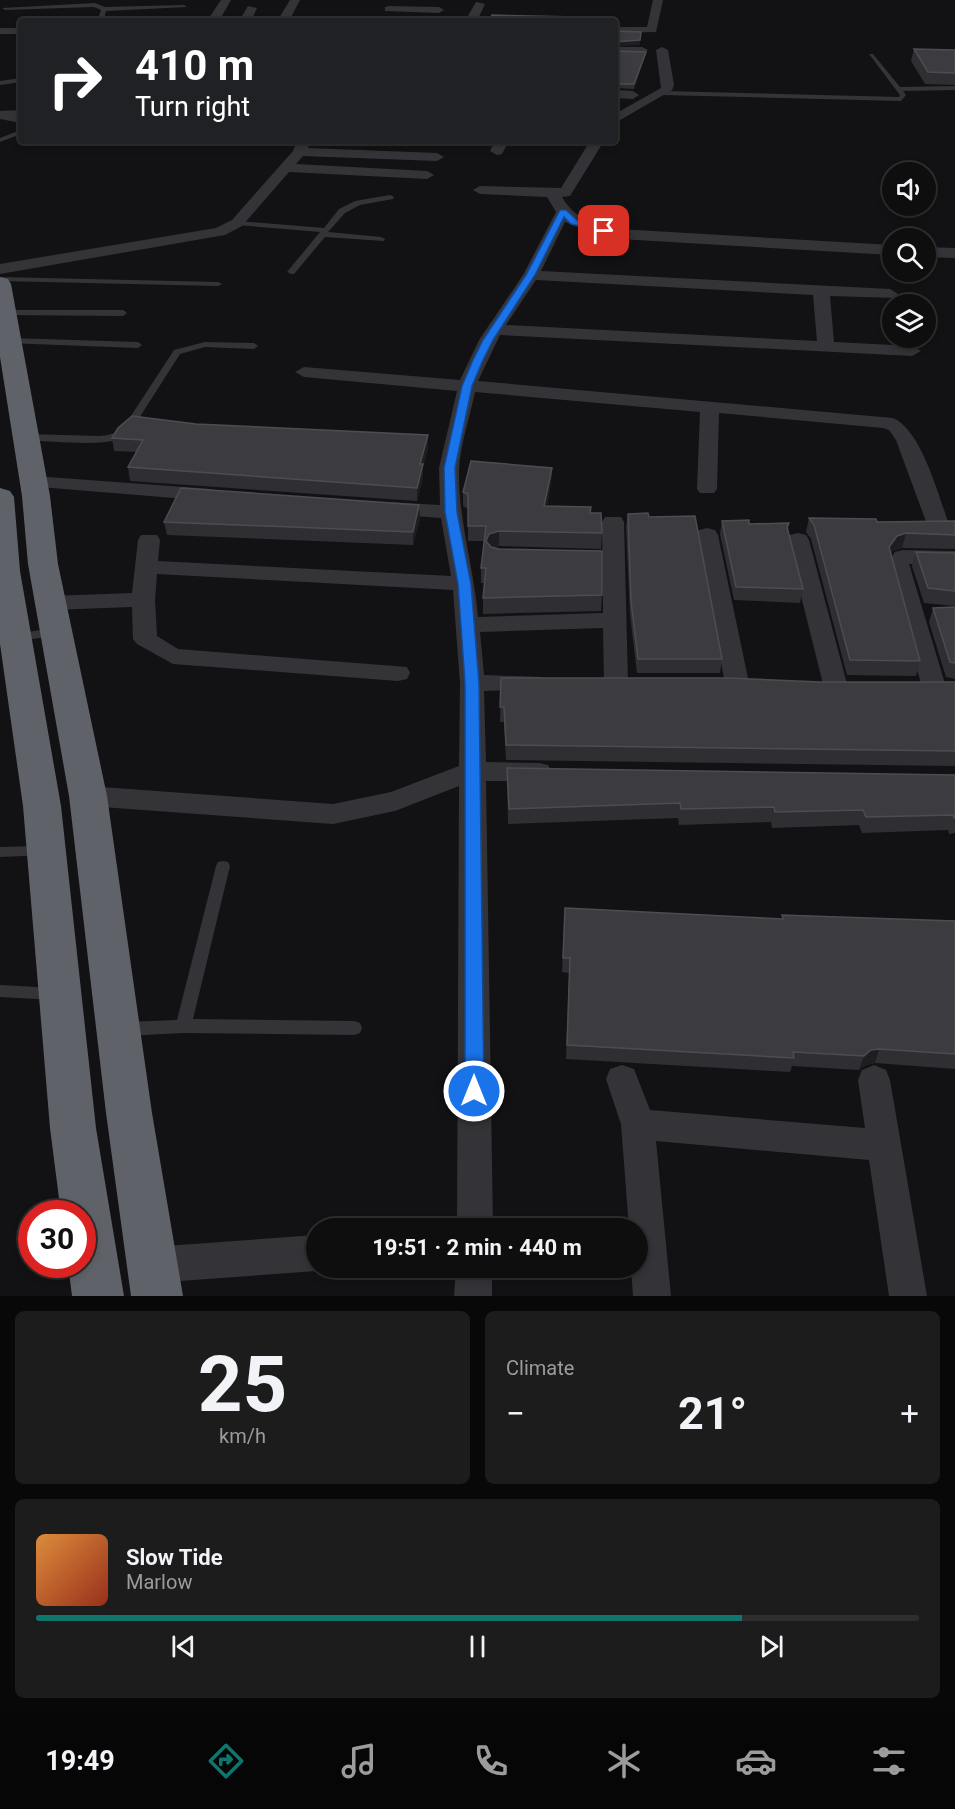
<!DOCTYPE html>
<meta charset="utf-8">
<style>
:root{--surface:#0e0e0f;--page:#1c1c1d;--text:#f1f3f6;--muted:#9b9c9e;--line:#2e2e2f;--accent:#0f766e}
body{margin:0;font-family:Roboto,sans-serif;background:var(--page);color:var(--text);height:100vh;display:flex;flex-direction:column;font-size:22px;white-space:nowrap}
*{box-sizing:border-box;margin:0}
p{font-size:20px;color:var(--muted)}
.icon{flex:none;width:33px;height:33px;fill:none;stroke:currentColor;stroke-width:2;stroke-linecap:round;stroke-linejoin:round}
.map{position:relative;height:1296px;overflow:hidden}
.drawer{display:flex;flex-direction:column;gap:15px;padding:15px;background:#080808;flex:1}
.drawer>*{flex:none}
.banner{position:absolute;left:18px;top:18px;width:600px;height:126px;border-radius:6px;box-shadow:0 3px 9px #0003,0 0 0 2px var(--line);background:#202124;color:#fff;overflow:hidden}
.tools{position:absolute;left:882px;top:162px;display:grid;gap:12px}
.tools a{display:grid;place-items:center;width:54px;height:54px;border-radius:50%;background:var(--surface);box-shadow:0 3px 9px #0003,0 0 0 2px var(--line);font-size:30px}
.speed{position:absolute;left:18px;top:1200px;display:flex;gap:12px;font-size:30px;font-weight:700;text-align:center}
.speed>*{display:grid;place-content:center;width:78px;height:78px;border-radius:50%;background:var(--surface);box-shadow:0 3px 9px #0003,0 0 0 2px var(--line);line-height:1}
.speed .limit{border:9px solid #d22;background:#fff;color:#111}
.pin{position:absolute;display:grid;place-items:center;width:51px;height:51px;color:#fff;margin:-26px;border-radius:12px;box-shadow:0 3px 9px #0006}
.me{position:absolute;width:66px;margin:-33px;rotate:0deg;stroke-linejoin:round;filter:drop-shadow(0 0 4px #0008)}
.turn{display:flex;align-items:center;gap:21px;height:126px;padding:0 18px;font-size:27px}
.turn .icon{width:78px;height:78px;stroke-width:2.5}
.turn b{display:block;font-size:42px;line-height:51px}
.big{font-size:45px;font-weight:700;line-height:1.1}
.drawer .tile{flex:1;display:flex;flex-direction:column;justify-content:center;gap:9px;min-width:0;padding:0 21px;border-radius:9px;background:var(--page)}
.drawer .dial{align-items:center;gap:0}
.dial b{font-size:78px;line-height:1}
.song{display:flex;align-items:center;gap:18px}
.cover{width:72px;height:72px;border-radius:9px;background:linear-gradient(135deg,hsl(30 70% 55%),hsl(10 70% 35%))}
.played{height:6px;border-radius:3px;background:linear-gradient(90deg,var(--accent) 80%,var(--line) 80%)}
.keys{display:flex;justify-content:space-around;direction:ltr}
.heat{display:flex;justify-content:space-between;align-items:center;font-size:33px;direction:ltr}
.drawer .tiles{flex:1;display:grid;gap:15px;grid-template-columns:1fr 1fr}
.tile:last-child{grid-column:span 2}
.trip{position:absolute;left:306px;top:1218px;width:342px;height:60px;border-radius:30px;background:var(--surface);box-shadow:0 3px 9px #0003,0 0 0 2px var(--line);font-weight:700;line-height:60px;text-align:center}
.tab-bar{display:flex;height:96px;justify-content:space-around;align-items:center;background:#060606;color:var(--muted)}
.tab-bar .icon{width:42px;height:42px}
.tab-bar .selected{color:var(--accent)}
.tab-bar b{font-size:27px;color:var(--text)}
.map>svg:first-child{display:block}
</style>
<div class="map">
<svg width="955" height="1296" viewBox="0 0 955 1296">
<rect width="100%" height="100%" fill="#121214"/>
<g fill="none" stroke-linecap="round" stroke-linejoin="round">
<g fill="#343438" fill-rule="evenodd">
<polygon points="95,3 105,7 184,5 187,7 106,11 104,19 101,21 98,19 101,10 94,7 5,10 2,8"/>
<polygon points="285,17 372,19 375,21 283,20"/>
<polygon points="869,54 873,54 900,87 955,86 955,90 903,91 906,95 901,101 663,95 660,93 663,91 899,97 900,95"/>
<polygon points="21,78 21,82 0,85 0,81"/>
<polygon points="0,115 21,119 21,123 0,119"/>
<polygon points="21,130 21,134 0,142 0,138"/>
<polygon points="390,195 394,197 393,199 360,205 345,213 328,232 381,237 385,239 384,241 325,237 294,274 291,274 287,272 320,232 237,225 233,223 237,221 324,228 339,209 355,201"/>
<polygon points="0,277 218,282 222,284 218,286 0,281"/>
<polygon points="4,310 123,310 127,313 123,316 1,315 0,313"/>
<polygon points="9,338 138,342 142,345 138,348 6,343 5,341"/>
<path d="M205,342L254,343L258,346L254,349L205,347L180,354L134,426C129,432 124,437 116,440C98,446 47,441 26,440L21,437L26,434L100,436C113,435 119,432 127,422L174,350Z"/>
<polygon points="55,628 61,632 59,635 0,644 0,636"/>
<polygon points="41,846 46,847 48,851 46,855 0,857 0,847"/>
<polygon points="223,861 228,862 230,866 193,1019 354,1021 360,1023 362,1028 360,1033 354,1035 183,1033 125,1036 119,1034 117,1029 119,1024 125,1022 177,1020 216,866 218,862"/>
<polygon points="0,985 55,988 61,989 63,994 61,999 55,1000 0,997"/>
</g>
<g fill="#343438" fill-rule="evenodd">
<polygon points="221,0 231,0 219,21 207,21"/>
<polygon points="290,0 300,0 289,21 277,21"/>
<polygon points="653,0 663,0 656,32 615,33 615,27 647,27"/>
<polygon points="476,2 485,4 477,21 465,21"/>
<polygon points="248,6 257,8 251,21 239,21"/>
<polygon points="389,6 439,7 444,10 439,13 385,11 385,7"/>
<rect x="0" y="28" width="21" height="6"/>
<polygon points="615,47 642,47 648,50 642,53 615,53"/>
<polygon points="662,47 668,50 674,85 672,90 615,123 615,114 661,88 656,50"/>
<polygon points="615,90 633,91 639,95 633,99 615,98"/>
<polygon points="21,110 21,118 0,119 0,111"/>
<polygon points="297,141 311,141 308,148 437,153 444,157 437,161 303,156 296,164 427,171 434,175 427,179 289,172 242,226 225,235 0,274 0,264 216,228 232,220 293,151"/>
<polygon points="495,141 509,141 502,154 497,155 490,151"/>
<path d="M590,141H604L570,196L562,197C576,221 594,223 619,229L892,245V255L619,239L565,222L541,271L890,289L898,294L896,298L830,296L834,342L912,346L921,351L912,356L500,335L478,381L893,418C922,430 939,498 950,527L947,532H931L928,527L896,440L889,430L883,428L719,413L717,489L714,493H700L697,489L700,412L475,392C470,417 460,445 459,470C458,519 474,568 478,617L603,613L602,522L605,517H621L624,522L628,684L625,690L616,692L607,690L604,684L603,628L480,632L484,675L542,677L545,683L542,689L484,691L486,762L539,763L548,765L552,772L548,779L539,781H486L493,1228H457L459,786L395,811L333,824L88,806L78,803L74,796L78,789L88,786L333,804L391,792L459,766L460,683L453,590L157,574L155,600L157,636L178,649L407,667L410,673L407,679L398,681L173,664L137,644L133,639L132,607L50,610L42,608L38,603L42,598L50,596L132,593L138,540L141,535H157L160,540L158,561L451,576L441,518L386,514L379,512L375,508L379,504L386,502L440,505L439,468L457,391L304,377L295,372L304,367L460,380L479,340L523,275L556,212L547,197L480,194L473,190L480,186L561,188ZM536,280L813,295L817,341L506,325Z"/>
<polygon points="926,247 955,248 955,258 926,257"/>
<polygon points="34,476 211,489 218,491 221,495 218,499 211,501 27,486 24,482 27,478"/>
<polygon points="707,528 715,530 718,535 749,683 746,689 737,691 728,689 725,683 696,535 699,530"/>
<polygon points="798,533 806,535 809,540 847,684 844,690 835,692 826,690 823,684 787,540 790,535"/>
<polygon points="903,550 955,551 955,565 909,564 946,687 943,693 934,695 925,693 922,687 887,563 895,552"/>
<polygon points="622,1065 634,1069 650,1110 865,1128 858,1080 862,1070 874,1065 886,1070 890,1080 927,1296 889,1296 869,1160 656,1141 671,1296 633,1296 631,1268 638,1268 638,1228 629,1228 621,1124 606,1079 610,1069"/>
<polygon points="316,1235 316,1268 324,1268 316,1271 152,1283 139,1278 134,1265 139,1252 152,1247"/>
<polygon points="456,1268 492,1268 492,1296 454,1296"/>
</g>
<g fill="#606269" fill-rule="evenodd">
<polygon points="0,277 8,279 11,284 50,496 58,564 107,796 152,1113 183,1296 131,1296 106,1113 69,796 28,564 22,496 0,357"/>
<polygon points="0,488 10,491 14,497 20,571 61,806 96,1128 124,1296 72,1296 68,1264 82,1264 82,1214 61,1214 50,1128 23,806 0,644"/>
</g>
</g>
<g fill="#2f2e32">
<polygon points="914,49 955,50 955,85 925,84 911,61"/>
<polygon points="615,51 645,56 634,89 615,88"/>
<polygon points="196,424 428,435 428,448 423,467 423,477 417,501 130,481 128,467 136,452 114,451 112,438"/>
<polygon points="552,468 551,483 547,506 591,507 591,513 602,533 601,549 499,546 493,548 602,595 601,611 483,614 483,598 484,583 481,583 481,568 484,541 468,541 468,509 463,506 463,492"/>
<polygon points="628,514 649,517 722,659 720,673 637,673 630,615 626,527"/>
<polygon points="809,518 877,522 955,521 955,549 902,548 893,551 891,554 920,661 916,676 847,675 811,539 806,532"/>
<polygon points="420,519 413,545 167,535 164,522"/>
<polygon points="722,521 749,524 789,523 788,530 803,589 800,603 734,600 720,534"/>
<polygon points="916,552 955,553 955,606 924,603 912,566"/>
<polygon points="955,607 955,679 946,677 929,622 933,608"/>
<polygon points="501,678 820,682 955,682 955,766 506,760 504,722 500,722"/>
<polygon points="507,768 955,775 955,833 949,834 948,830 862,833 859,825 772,828 771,822 679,825 678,818 508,824"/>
<polygon points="782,915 955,921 955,1069 875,1063 866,1065 859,1070 792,1066 790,1072 566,1059 569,973 562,972 564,922 782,919"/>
</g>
<g fill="#1e1d20">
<polygon points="641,32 640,45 615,47 615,42"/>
<polygon points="646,52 645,56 634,89 634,84"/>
<polygon points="428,435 428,448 423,467 423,477 417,501 417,488 420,464"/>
<polygon points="552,468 551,483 544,521 544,506"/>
<polygon points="419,505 420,519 413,545 413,532"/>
<polygon points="499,531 499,546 489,549 486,541 489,534"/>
<polygon points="906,533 902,548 893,551 885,562 889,547 897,536"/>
<polygon points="879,1049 875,1063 866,1065 859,1070 864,1056 871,1050"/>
</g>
<g fill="#3c3b40" stroke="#4c4d52" stroke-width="1.5">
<polygon points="492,15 577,17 576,21 489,21"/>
<polygon points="615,31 641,32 640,40 615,42"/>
<polygon points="914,49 955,50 955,73 928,72"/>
<polygon points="615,50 615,51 646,52 634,84 615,84"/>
<polygon points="132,416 196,424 428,435 420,464 423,464 417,488 128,467 143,440 112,438 118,428"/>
<polygon points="471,461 552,468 544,506 591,507 590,513 601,513 602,533 499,531 489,534 486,541 491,547 499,549 602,551 602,595 483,598 486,568 481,568 486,526 468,526 468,494 463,492"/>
<polygon points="181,488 419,505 413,532 164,522"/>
<polygon points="648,513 649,517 695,516 722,659 638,659 631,601 628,514"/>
<polygon points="809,518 876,519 877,522 955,521 955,535 906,533 897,536 889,547 920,661 850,660 814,525"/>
<polygon points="749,520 749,524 789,523 787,527 803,589 736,587 722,521"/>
<polygon points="916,552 955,553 955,591 928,588"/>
<polygon points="955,607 955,663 950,662 933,608"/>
<polygon points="501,678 726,678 820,682 955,682 955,751 506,745 504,707 500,707"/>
<polygon points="507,768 955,775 955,818 954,818 953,815 866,817 863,810 775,812 774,807 681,809 680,803 509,809"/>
<polygon points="565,908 783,919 782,915 955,921 955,1054 879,1049 871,1050 864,1056 793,1052 794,1058 567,1045 570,958 563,958"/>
</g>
<polygon fill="#1a73e8" stroke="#114b97" stroke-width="1.5" points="560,210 566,210 577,220 609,231 604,233 571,224 564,217 535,275 493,340 483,360 472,386 455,468 457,512 471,584 479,683 484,1091 481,1097 474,1100 467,1097 465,1091 465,683 458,584 445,512 444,468 462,386 473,360 483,340 526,275"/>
</svg>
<div class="tools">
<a><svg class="icon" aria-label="sound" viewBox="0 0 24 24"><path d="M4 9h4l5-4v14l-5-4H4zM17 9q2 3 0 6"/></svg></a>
<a><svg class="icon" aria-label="search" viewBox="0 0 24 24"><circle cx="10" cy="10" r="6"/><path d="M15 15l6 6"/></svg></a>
<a><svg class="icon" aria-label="layers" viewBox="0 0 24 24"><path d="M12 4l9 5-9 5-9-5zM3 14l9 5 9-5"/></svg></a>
</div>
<div class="speed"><div class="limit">30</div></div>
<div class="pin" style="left:604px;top:231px;background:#d93025"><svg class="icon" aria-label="arrive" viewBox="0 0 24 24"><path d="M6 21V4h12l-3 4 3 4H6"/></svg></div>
<svg class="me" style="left:474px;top:1091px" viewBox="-20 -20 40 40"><circle r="17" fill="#1a73e8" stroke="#fff" stroke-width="3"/><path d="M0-11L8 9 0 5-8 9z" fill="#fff"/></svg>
<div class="trip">19:51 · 2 min · 440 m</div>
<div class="banner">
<div class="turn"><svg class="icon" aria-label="right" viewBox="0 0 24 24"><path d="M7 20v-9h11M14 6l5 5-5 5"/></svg><div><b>410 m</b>Turn right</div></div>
</div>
</div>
<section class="drawer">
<div class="tiles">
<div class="tile dial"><b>25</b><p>km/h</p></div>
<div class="tile"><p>Climate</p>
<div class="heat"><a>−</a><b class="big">21°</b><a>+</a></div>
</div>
<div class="tile">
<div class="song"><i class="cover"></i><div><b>Slow Tide</b><p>Marlow</p></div></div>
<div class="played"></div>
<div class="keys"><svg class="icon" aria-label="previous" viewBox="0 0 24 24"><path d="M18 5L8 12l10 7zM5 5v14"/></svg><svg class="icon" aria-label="pause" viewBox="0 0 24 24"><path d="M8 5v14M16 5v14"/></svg><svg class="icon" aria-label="next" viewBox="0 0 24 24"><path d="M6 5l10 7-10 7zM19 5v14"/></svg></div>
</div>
</div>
</section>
<nav class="tab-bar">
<b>19:49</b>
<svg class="icon selected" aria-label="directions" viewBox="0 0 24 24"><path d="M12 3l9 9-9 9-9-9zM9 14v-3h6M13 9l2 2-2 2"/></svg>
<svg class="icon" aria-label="music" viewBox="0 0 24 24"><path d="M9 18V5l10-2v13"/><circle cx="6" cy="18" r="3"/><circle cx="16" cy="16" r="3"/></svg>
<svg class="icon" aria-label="phone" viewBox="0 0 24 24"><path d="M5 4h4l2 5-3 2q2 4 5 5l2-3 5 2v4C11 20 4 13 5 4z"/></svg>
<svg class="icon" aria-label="climate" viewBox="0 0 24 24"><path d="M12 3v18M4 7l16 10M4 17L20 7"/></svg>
<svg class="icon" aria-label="car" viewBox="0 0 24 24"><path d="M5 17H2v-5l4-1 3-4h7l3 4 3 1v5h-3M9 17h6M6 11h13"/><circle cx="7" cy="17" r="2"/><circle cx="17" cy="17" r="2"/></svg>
<svg class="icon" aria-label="filters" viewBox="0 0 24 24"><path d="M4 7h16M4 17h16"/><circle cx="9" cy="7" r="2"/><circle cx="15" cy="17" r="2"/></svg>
</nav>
